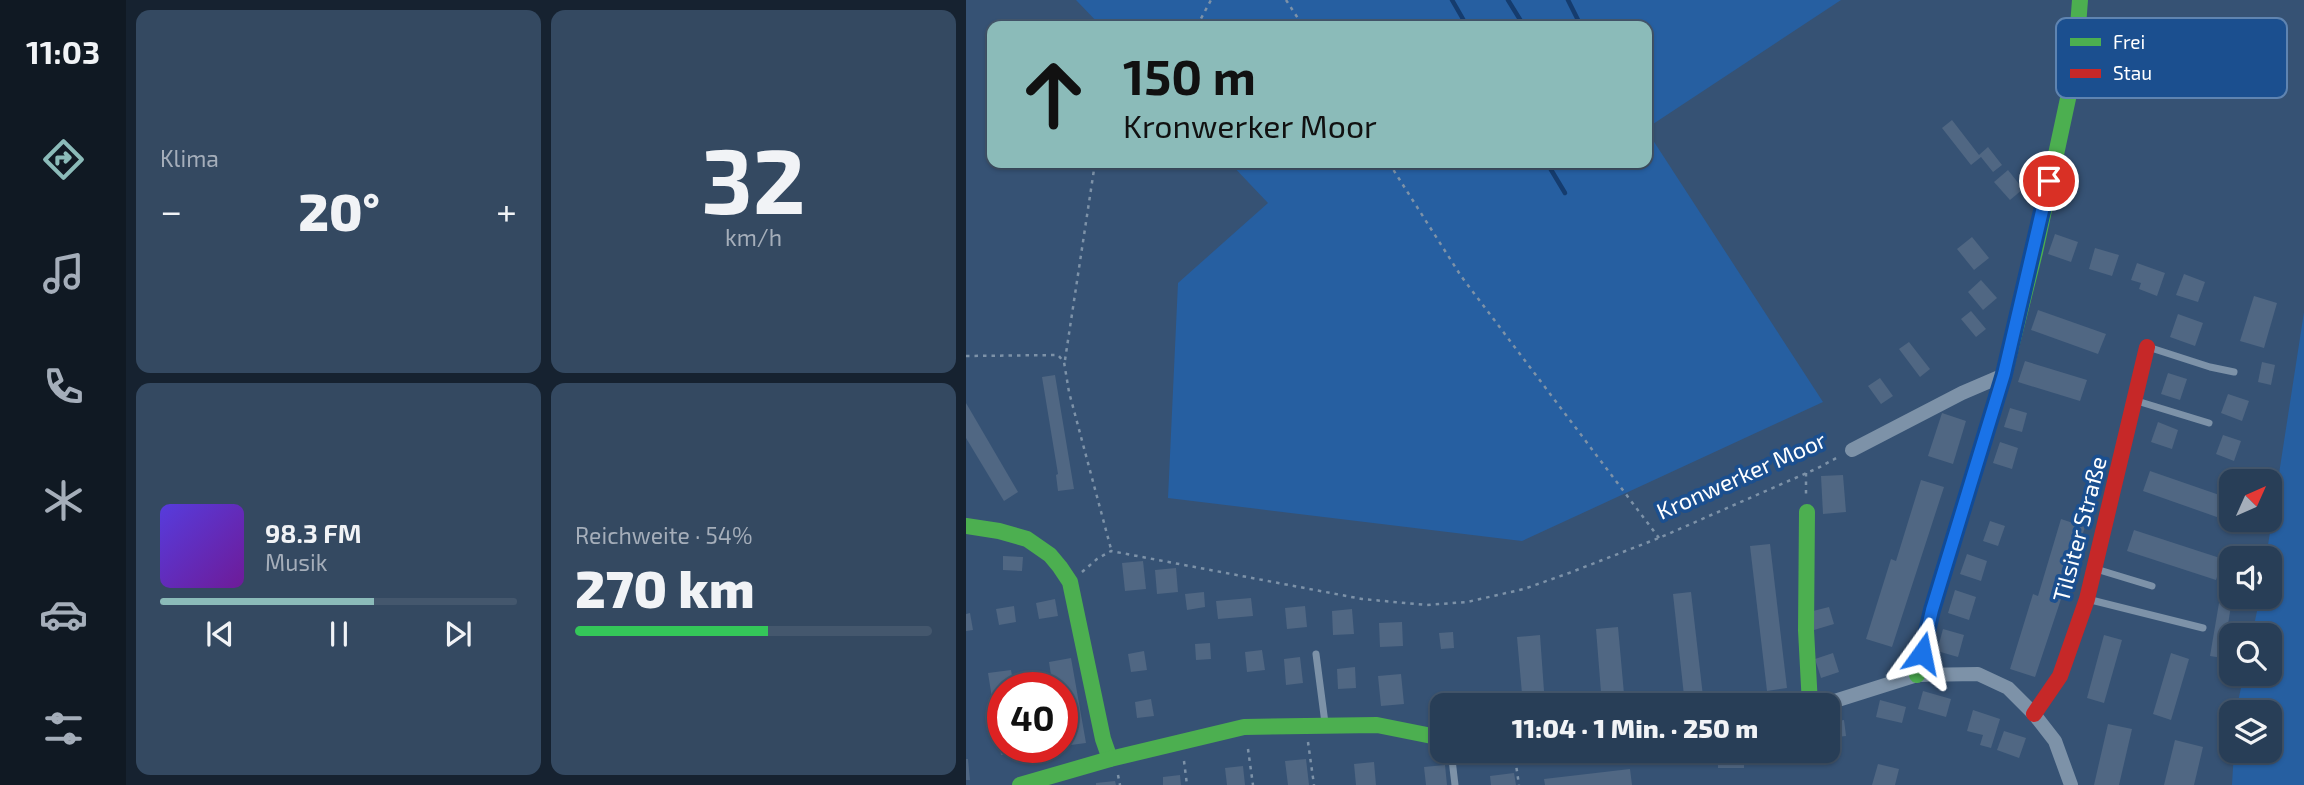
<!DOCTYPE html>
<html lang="de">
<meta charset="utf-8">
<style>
:root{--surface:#283e57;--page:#344961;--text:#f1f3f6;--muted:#a5aeba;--line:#44576d;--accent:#8bbbb9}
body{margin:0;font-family:"Exo 2",sans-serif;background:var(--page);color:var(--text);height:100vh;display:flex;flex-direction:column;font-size:26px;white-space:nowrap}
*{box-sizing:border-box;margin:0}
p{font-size:23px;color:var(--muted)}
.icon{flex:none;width:38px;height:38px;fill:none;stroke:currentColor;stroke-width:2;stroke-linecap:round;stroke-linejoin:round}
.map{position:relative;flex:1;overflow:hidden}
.details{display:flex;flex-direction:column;gap:10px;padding:10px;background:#162230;width:840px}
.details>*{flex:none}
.hud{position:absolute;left:21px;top:21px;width:665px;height:147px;border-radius:14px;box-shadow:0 2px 5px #0004,0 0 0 2px var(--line);background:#8bbbb9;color:#111;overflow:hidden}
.needle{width:46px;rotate:45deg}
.controls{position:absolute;left:1253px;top:469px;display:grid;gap:14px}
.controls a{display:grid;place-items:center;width:63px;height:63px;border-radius:14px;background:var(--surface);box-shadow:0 2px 5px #0004,0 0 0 2px var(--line);font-size:35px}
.speed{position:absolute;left:21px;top:672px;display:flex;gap:14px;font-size:35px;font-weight:700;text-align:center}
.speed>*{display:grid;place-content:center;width:91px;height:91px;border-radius:50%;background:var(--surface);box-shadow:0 2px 5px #0004,0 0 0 2px var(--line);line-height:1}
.speed .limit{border:10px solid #d22;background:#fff;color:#111}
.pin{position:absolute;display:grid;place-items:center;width:60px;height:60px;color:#fff;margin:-30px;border:4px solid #fff;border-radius:50%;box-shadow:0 2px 7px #0007}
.me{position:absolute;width:77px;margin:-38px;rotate:12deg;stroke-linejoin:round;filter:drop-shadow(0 0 5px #0008)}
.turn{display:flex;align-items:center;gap:24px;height:147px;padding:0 21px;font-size:32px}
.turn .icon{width:91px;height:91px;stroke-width:2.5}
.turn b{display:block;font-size:49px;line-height:60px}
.big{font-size:52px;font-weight:800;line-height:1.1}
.details .card{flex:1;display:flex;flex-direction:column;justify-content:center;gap:10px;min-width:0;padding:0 24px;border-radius:14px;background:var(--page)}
.details .dial{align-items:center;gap:0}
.dial b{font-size:91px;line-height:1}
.song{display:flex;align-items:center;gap:21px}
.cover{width:84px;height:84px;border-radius:10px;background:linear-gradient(135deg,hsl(250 70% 55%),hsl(280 70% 35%))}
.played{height:7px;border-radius:4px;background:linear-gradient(90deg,var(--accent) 60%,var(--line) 60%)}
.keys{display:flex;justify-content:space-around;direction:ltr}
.heat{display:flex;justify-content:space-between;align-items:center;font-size:38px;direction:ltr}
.charge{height:10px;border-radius:5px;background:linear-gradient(90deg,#34c759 54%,var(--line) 0)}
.details .tiles{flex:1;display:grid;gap:10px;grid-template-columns:repeat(2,1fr)}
.trip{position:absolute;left:464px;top:693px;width:410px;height:70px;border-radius:14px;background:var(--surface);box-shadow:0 2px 5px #0004,0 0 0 2px var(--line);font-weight:800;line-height:70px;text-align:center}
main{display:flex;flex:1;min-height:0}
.tab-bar{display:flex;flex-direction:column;width:126px;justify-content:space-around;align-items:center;background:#101923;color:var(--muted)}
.tab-bar .icon{width:49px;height:49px}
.tab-bar .selected{color:var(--accent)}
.tab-bar b{font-size:32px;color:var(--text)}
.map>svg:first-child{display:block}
</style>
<main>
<nav class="tab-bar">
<b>11:03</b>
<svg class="icon selected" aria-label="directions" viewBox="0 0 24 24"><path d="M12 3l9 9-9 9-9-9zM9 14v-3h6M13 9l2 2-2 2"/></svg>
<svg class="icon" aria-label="music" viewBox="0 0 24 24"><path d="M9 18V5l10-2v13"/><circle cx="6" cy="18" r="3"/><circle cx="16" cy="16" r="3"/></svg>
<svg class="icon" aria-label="phone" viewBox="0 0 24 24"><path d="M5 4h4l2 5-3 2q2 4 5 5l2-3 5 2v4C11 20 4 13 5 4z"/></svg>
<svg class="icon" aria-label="climate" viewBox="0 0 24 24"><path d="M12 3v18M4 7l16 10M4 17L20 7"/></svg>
<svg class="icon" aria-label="car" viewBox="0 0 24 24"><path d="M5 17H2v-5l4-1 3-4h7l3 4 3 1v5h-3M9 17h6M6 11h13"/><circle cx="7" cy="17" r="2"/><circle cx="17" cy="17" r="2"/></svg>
<svg class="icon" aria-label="filters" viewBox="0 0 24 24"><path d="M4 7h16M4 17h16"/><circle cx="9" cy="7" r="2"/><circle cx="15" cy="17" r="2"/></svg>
</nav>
<section class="details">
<div class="tiles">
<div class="card"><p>Klima</p>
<div class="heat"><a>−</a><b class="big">20°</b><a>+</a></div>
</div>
<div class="card dial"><b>32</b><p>km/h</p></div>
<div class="card">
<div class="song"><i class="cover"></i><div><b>98.3 FM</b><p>Musik</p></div></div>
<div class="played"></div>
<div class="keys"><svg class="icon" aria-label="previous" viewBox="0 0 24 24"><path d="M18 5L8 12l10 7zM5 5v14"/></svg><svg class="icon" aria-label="pause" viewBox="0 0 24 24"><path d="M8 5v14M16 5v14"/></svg><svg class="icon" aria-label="next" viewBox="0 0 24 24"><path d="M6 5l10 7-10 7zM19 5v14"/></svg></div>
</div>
<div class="card"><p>Reichweite · 54%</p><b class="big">270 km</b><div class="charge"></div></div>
</div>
</section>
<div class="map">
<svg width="1338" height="785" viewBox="0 0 1338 785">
<rect width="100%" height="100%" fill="#365274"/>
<g fill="#265fa1">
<polygon points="110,0 875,0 681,128 681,26 135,26"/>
<polygon points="681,131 857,402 556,541 202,498 212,283 302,203 264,163 681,163"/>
<polygon points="1338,312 1338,785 1266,785 1268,751 1304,751 1304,712 1270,711 1278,674 1304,674 1304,635 1286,635 1294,597 1304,597 1304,558 1300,558"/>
</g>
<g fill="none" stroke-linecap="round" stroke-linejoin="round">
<g stroke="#153c6e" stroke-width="4.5">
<polyline points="486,0 501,26"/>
<polyline points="542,0 558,26"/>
<polyline points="602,0 615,26"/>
<polyline points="581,163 599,193"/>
</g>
</g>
<g fill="#506783">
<polygon points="986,120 1013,155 1022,147 1036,165 1027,172 1015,157 1005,165 976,128"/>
<polygon points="1042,170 1057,189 1044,200 1028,182"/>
<polygon points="1089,234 1112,242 1105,262 1082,254"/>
<polygon points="1006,237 1023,258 1008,270 991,249"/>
<polygon points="1129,248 1153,255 1146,276 1123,269"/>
<polygon points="1171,263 1199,273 1191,296 1173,289 1175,283 1165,280"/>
<polygon points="1218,274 1239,282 1232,302 1210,295"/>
<polygon points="1015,280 1031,298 1017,310 1002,292"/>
<polygon points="1288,296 1311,303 1298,348 1274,341"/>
<polygon points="1072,310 1140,334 1132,354 1065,330"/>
<polygon points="1005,311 1020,329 1010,337 995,319"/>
<polygon points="1212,314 1237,323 1229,346 1204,337"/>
<polygon points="943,342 964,369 954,377 933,349"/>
<polygon points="1059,361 1121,380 1114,401 1052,382"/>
<polygon points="1296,362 1309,365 1305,385 1292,382"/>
<polygon points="1202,373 1221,379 1214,400 1195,394"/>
<polygon points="89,375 108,489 92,491 90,475 92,474 76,377"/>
<polygon points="914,378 927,396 915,404 902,386"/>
<polygon points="1262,394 1283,401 1276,421 1255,413"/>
<polygon points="0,403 52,492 38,501 0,438"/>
<polygon points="1044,408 1061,413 1056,432 1038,427"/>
<polygon points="976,413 1000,421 987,464 962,456"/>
<polygon points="1192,422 1212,430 1206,449 1185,442"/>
<polygon points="1257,435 1275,441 1268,461 1250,454"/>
<polygon points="1034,442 1052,448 1046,469 1027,463"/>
<polygon points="1184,471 1265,499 1265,522 1177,491"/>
<polygon points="877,475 880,512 857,514 855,476"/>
<polygon points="955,480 978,487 926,647 900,639 925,559 930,561"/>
<polygon points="1095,519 1119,527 1069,677 1044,669 1067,594 1072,596"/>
<polygon points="1024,521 1039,526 1032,546 1017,541"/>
<polygon points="1168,530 1257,559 1250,580 1161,551"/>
<polygon points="804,544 821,688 801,691 784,546"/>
<polygon points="1001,554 1021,561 1015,581 994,574"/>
<polygon points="37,556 57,557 56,571 37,570"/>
<polygon points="177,561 180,589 159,591 156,563"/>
<polygon points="210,568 212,592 191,594 189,570"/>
<polygon points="989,590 1010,597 1003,620 982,613"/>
<polygon points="238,592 239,607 221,610 219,594"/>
<polygon points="725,592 738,705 719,705 707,594"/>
<polygon points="285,598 287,616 252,619 250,601"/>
<polygon points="89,599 92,616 73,619 70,603"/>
<polygon points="1253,603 1265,605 1257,658 1244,656"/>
<polygon points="48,606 50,622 33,625 30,609"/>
<polygon points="339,606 341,627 321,629 319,608"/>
<polygon points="863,607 868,624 848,630 843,612"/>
<polygon points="386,609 388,634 367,635 366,611"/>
<polygon points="4,613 7,630 0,631 0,614"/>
<polygon points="436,622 437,646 414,647 413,623"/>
<polygon points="652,627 659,705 636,705 630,629"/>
<polygon points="977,629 998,635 992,657 971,651"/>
<polygon points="487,632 488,648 475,649 473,633"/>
<polygon points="574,635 579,705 557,705 551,637"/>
<polygon points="1138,635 1156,640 1138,703 1121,698"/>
<polygon points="244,643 245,659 230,660 229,644"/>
<polygon points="296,650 299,670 281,672 279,652"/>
<polygon points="178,651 181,670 165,672 162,654"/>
<polygon points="867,653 873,672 855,678 849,659"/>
<polygon points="1205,653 1223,659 1205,720 1187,714"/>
<polygon points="334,657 337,683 320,685 318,659"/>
<polygon points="105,658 120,743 97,746 96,688 87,688 83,662"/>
<polygon points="389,667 390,688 372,689 371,669"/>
<polygon points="45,670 48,688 37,688 37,747 57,747 58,752 35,755 22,673"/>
<polygon points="435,674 438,704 415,706 412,676"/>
<polygon points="957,691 985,699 980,717 952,709"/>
<polygon points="185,699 188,716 171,718 169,702"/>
<polygon points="914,700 940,707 936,723 910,717"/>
<polygon points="1007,710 1034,719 1025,748 1014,745 1017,735 1001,731"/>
<polygon points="878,720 880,736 861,738 861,722"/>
<polygon points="1142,724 1166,729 1153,785 1128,785"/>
<polygon points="1038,731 1060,738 1053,758 1031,750"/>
<polygon points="1209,740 1237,747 1228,785 1198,785"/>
<rect x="752" y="751" width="26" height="17"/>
<polygon points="0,759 2,759 4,780 0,780"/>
<polygon points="340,759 343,785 322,785 319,761"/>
<polygon points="408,762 410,785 390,785 388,764"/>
<polygon points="912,764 933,769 929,785 906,785"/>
<polygon points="479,765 481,785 460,785 458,767"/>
<polygon points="277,766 279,785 261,785 259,768"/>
<polygon points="664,769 666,785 579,785 578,779"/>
<polygon points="548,773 550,785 525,785 524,776"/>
<polygon points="214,775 215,785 197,785 197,777"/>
<polygon points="149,781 150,785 130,785 130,783"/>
</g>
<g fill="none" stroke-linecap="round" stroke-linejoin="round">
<g stroke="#7d92a8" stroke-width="2.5" stroke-dasharray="3.5 5" stroke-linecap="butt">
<polyline points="320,0 337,26"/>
<polyline points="231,26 245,0"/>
<polyline points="423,163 495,276 693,538"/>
<polyline points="0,356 92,355 98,362 103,392 145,549"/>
<polyline points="99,360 129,163"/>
<polyline points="840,473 840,498"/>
<polyline points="116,572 131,559 145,551 396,599 461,605 501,602 558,589 603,573 693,538 852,468 874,456"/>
<polyline points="342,742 348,785"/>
<polyline points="282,749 287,785"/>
<polyline points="548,751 553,785"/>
<polyline points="218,761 221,785"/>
<polyline points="152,775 154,785"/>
</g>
<g stroke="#7d92a8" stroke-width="7">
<polyline points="1182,347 1244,367 1268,372"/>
<polyline points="1171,401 1243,423"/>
<polyline points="1130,569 1186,586"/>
<polyline points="1121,599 1237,628"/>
<polyline points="350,654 359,723"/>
<polyline points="485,751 489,785"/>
</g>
<g stroke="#7d92a8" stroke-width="14">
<polyline points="886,450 996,393 1038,375"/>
<polyline points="856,705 951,675 1012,674 1042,688 1068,714 1089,741 1105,785"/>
</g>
<g stroke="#4caf50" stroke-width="16">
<polyline points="841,512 840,630 844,705"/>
<polyline points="0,526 33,531 61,539 84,555 94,567 104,582 137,739 144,759"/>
<polyline points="951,675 966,610 1038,375 1069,252 1109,66 1114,0"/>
<polyline points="54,785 144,759 278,727 411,725 476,738"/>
</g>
<polyline stroke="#c62828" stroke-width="16" points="1068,714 1094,676 1121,599 1181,347"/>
</g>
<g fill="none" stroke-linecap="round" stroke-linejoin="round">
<defs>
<polyline id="route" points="956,653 966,610 1038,374 1083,181"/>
</defs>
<use href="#route" stroke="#114b97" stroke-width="18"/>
<use href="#route" stroke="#1a73e8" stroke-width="12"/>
</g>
<g text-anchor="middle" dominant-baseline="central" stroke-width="7" stroke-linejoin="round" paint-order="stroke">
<g font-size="23" fill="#fff" stroke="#1b4f8f">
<text transform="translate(775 475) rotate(-24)">Kronwerker Moor</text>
<text transform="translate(1113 529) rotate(-75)">Tilsiter Straße</text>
</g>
</g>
<rect x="1090" y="18" width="231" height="80" rx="10" fill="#1b4f8f" stroke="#5f84b1" stroke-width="2"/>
<rect x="1104" y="38" width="31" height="8" fill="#4caf50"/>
<rect x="1104" y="69" width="31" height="9" fill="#c62828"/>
<g font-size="19" fill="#fff">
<text x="1147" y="49">Frei</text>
<text x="1147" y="80">Stau</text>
</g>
</svg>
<div class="controls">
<a><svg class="needle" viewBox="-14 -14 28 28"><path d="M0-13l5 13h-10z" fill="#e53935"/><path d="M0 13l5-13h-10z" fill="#a5aeba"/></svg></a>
<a><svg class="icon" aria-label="sound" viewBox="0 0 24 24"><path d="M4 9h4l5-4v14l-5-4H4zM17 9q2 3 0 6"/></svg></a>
<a><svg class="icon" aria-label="search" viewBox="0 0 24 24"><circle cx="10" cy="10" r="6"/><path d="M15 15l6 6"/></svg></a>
<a><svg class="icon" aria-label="layers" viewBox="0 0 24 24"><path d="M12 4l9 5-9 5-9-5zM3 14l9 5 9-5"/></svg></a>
</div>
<div class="speed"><div class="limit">40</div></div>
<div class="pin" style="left:1083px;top:181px;background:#d93025"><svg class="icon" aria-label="arrive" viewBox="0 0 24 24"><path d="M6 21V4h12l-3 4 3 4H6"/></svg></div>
<svg class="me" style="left:956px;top:653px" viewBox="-20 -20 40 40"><path d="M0-17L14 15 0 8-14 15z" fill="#1a73e8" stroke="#fff" stroke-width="4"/></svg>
<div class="trip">11:04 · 1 Min. · 250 m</div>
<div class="hud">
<div class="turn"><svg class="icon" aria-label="ahead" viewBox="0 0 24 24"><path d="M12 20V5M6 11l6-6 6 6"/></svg><div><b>150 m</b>Kronwerker Moor</div></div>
</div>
</div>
</main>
